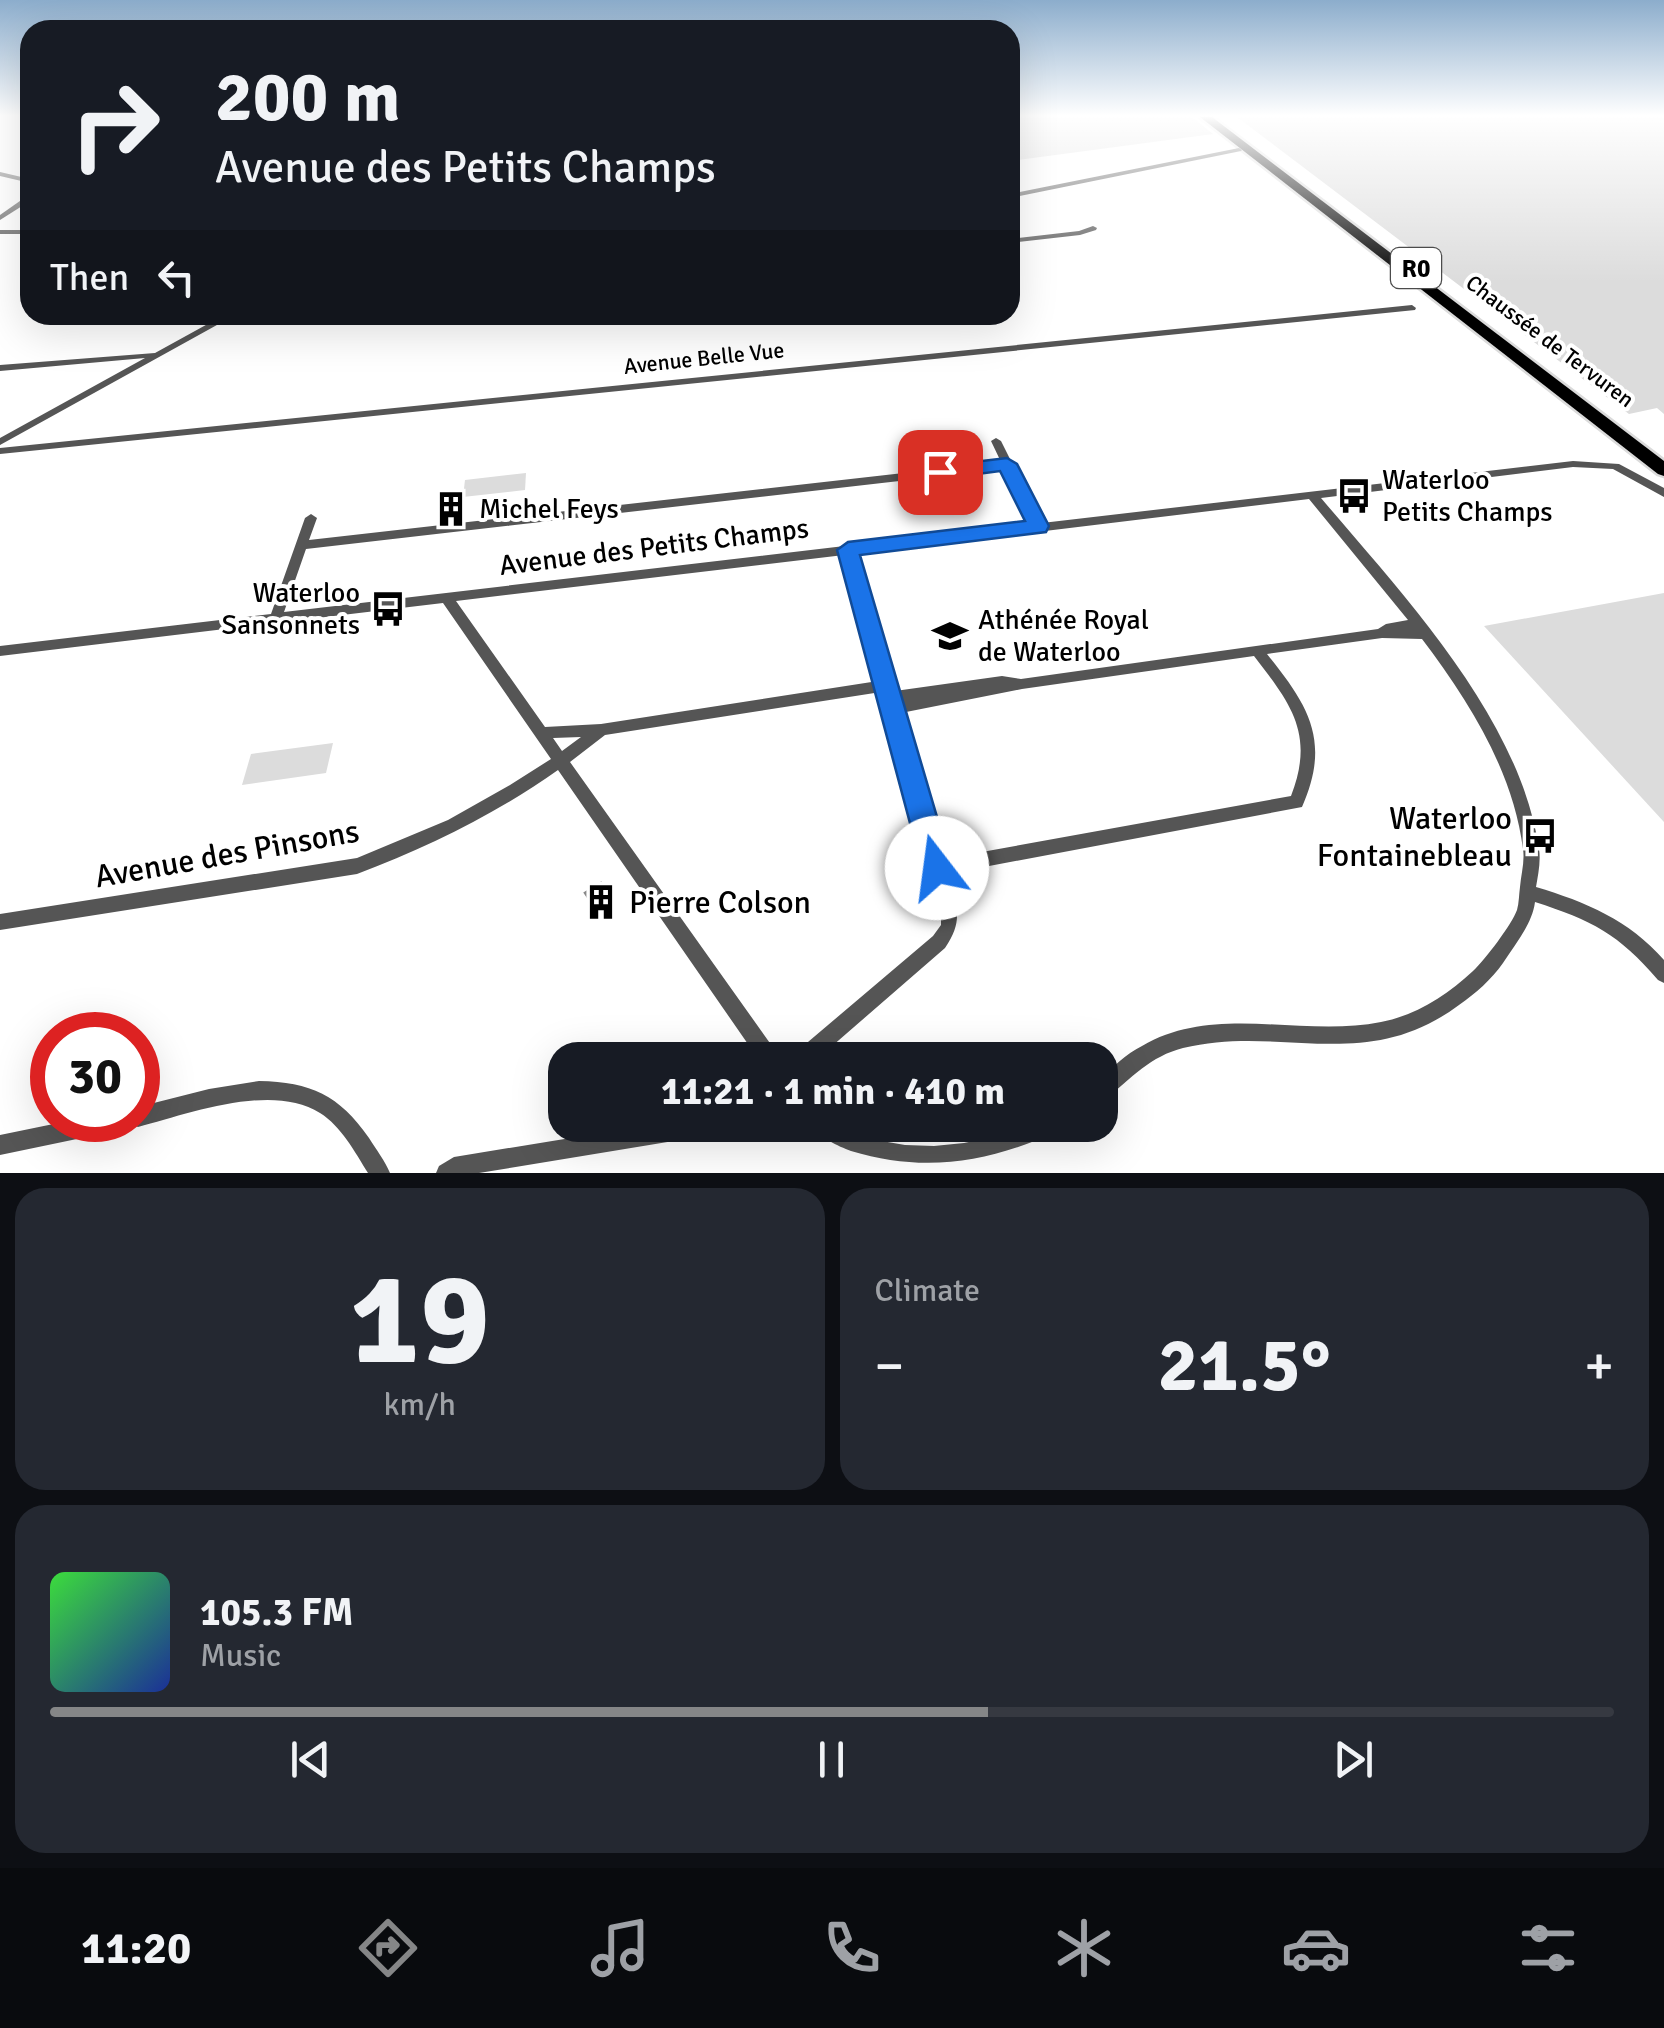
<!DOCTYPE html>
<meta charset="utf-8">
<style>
:root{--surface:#171b24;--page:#242831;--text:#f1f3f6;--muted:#9ea1a6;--line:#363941;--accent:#858687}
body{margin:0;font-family:Signika,sans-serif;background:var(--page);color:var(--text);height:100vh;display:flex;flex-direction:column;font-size:38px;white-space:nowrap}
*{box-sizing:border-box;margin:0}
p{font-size:32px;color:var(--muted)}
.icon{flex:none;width:55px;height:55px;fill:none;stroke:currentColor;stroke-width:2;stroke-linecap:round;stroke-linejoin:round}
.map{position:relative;height:1173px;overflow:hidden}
.side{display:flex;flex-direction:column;gap:15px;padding:15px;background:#0d0f14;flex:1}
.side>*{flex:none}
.banner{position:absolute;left:20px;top:20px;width:1000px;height:305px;border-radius:30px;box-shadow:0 10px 40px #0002;background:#171b24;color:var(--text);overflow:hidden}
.speed{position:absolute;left:30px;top:1012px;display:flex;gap:20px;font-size:50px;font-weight:700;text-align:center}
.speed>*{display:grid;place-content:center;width:130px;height:130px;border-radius:50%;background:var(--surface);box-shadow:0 10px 40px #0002;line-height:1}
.speed .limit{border:15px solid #d22;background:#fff;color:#111}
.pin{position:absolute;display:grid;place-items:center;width:85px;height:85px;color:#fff;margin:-42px;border-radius:20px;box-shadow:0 5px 15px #0006}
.me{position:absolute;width:110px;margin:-55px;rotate:345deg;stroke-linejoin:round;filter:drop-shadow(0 0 8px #0008)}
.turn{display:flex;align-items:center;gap:35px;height:210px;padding:0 30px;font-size:45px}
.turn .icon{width:130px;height:130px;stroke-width:2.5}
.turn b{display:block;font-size:70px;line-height:85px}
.then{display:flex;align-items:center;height:95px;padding:0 30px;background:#0003;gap:20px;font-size:38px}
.big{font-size:75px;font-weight:700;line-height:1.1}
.side .card{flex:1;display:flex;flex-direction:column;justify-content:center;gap:15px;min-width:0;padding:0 35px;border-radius:30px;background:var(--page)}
.side .dial{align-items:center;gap:0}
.dial b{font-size:130px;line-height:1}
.song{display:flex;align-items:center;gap:30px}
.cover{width:120px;height:120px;border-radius:15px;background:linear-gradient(135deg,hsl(120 70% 55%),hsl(230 70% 35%))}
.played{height:10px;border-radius:5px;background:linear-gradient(90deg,var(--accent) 60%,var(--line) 60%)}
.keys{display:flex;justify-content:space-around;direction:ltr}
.heat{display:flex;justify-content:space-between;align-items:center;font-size:55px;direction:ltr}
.side .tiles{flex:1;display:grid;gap:15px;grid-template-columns:1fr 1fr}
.card:last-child{grid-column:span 2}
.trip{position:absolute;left:548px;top:1042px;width:570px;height:100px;border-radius:30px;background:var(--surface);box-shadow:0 10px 40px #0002;font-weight:700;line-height:100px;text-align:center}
.dock{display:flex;height:160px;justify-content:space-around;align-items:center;background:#090b0e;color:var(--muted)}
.dock .icon{width:70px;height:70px}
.dock .selected{color:var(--accent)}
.dock b{font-size:45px;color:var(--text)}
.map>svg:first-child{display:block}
</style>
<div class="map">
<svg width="1664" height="1173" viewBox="0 0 1664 1173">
<rect width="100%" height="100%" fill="#fff"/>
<g fill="#dcdcdc">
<polygon points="1192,117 1213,134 1010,161 1010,117"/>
<polygon points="1237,117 1664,117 1664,414 1657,408 1629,414"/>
<polygon points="526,473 525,490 463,497 465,480"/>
<polygon points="1664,593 1664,822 1484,626"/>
<polygon points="333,743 326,773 242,785 251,754"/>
</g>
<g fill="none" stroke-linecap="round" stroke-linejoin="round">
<defs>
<polygon id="trunk" points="1200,117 1212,117 1664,461 1664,476 1658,474"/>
</defs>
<use href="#trunk" stroke="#dbdbdb" stroke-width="5"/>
<g fill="#555" fill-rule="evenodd">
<polygon points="1239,148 1242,150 1241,151 1010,198 1010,194"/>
<polygon points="0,172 30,179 30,183 0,176"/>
<polygon points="27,196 30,196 30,201 0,220 0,215"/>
<polygon points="1093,226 1097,228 1096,230 1080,235 1010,243 1010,239 1079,231"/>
<rect x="0" y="230" width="30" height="4"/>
<polygon points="1412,305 1416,308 1415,310 0,454 0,448"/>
<polygon points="224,315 235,315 0,445 0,438 145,358 0,371 0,365 155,353"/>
<path d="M996,438L1001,441L1042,523L1573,461L1619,464L1664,488V497L1613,469L1573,467L1321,498C1404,596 1520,718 1539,849C1541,861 1538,875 1536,887C1586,902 1629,920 1664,960V983L1658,980C1619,934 1591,920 1535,902C1532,925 1515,944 1503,963C1491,980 1476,993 1459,1005C1365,1075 1282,1024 1183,1048C1151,1056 1131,1078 1107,1098L1100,1101V1079C1113,1067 1126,1054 1142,1046C1215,1003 1302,1038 1381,1022C1417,1015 1447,995 1473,971C1485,960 1512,924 1517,910C1519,903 1519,894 1520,887C1521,875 1525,861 1523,849C1513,771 1469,701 1422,639L1382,638L1267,654C1309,706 1331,741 1302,807L947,874C956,906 965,918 945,948L816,1060H793L795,1053L933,936L941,925V910L881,692L605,735L570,762L777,1053L779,1060H759L558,770C496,814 428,847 357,874L0,930V914L357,858L448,820L510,785L551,759L443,603L0,656V646L271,614L305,518L311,514L317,518L309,540L1001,462L991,441ZM1004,469L1031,524L284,612L306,549ZM1309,499L1408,620L1386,624L1378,629L1021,679L1002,676L895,691V685L892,681L855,554ZM844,555L878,681L601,724L545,727L456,601ZM1254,656C1291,704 1315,734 1291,796L943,859L901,713L1022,689ZM581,737L562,751L553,738Z"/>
<path d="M259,1081C311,1082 339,1095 369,1138C376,1149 385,1161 390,1173H368C355,1152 341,1126 320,1113C272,1082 188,1114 138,1127L131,1124L130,1120L127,1127L120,1130L0,1155V1135L73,1120H138V1107L209,1089Z"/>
<polygon points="650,1125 720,1125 717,1132 710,1135 479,1173 436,1173 439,1166 454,1157"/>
<path d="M813,1125H842L854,1132L876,1140L905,1145L934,1146L964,1143L993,1137L1026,1125H1059L1056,1132C987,1163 924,1173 851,1151C838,1146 819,1138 813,1125Z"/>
</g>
<use href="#trunk" fill="#000" fill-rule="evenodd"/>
</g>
<polygon fill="#a9a9a9" points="458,502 456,512 443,513 440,506"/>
<g fill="#898989">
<polygon points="455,494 458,502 456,512 453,504"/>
<polygon points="611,898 613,904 597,915 595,908"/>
</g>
<g fill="#c4c4c4" stroke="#898989" stroke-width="2.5">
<polygon points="455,494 453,504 440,506 441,496"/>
<polygon points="601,883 611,898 595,908 585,893"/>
</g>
<linearGradient id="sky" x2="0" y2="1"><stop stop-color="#8cadcc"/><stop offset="0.41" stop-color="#fff"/><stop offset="1" stop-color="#fff" stop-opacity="0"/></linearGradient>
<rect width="1664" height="282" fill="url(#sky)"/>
<polygon fill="#1a73e8" stroke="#114b97" stroke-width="2.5" points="1007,458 1017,464 1049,526 1046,532 860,555 952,868 948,878 937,882 927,878 922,868 837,550 848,542 1025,521 1000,471 940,479 930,472 940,466"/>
<defs>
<symbol id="bus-bare" viewBox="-9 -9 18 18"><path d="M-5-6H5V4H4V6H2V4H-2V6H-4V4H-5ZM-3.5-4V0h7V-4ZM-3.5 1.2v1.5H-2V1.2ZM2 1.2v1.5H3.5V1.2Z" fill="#000" stroke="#fff" stroke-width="2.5" paint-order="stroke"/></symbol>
<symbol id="building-bare" viewBox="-9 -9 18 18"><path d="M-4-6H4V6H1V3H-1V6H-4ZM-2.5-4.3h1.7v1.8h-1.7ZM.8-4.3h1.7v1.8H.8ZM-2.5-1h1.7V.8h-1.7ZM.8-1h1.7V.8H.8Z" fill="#000" stroke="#fff" stroke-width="2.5" paint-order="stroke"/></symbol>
<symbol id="school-bare" viewBox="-9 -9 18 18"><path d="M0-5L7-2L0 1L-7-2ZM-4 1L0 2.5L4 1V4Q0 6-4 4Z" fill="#000" stroke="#fff" stroke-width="2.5" paint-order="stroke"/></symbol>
</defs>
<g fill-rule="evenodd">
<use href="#bus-bare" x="1329" y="471" width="50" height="50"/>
<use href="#building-bare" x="426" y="484" width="50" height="50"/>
<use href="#bus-bare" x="363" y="584" width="50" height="50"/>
<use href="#school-bare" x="925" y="611" width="50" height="50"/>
<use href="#bus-bare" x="1515" y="811" width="50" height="50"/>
<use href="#building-bare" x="576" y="877" width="50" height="50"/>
</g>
<g text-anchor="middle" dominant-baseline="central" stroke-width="8" stroke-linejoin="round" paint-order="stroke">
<g font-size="22" fill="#000" stroke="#fff">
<text transform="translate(1550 341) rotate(37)">Chaussée de Tervuren</text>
<text transform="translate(704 358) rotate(-6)">Avenue Belle Vue</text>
</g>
<rect fill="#fff" stroke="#4c4c4c" stroke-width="2.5" x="1391" y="248" width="50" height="40" rx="8"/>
<g font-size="25" font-weight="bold" fill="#000">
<text x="1416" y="268">R0</text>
</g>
<g font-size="28" fill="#000" stroke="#fff" text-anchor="start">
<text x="1382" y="480">Waterloo<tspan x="1382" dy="32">Petits Champs</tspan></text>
<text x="479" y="509">Michel Feys</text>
<text x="360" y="593" text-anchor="end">Waterloo<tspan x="360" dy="32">Sansonnets</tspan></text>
<text x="978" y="620">Athénée Royal<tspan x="978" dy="32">de Waterloo</tspan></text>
</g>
<g font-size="28" fill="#000" stroke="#fff">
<text transform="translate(654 547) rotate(-7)">Avenue des Petits Champs</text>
</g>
<g font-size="32" fill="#000" stroke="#fff" text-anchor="end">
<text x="1512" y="818">Waterloo<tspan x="1512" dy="37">Fontainebleau</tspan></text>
<text x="629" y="902" text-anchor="start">Pierre Colson</text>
</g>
<g font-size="32" fill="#000" stroke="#fff">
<text transform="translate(227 854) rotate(-10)">Avenue des Pinsons</text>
</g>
</g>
</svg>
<div class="speed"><div class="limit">30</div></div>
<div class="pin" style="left:940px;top:472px;background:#d93025"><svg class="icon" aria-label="arrive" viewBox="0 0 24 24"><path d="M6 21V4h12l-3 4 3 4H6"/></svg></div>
<svg class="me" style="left:937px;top:868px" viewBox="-20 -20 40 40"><circle r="19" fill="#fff"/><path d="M0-13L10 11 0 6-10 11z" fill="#1a73e8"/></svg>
<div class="trip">11:21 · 1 min · 410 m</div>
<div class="banner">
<div class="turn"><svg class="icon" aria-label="right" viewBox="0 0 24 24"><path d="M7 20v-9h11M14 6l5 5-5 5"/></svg><div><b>200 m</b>Avenue des Petits Champs</div></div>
<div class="then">Then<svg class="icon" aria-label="left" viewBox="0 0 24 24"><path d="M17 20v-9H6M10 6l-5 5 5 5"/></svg></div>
</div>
</div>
<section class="side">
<div class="tiles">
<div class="card dial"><b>19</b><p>km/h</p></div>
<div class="card"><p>Climate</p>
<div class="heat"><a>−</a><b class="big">21.5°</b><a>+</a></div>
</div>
<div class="card">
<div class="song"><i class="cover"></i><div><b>105.3 FM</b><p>Music</p></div></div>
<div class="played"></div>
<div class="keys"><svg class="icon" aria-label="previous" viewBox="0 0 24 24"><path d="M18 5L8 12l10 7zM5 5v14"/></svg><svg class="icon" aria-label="pause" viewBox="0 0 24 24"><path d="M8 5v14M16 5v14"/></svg><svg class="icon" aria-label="next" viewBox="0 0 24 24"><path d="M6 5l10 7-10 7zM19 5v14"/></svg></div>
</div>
</div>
</section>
<nav class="dock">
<b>11:20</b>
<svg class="icon selected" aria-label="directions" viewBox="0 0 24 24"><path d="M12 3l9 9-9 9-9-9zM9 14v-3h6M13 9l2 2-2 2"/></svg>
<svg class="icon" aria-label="music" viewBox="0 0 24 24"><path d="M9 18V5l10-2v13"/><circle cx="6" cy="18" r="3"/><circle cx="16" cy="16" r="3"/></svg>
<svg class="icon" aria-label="phone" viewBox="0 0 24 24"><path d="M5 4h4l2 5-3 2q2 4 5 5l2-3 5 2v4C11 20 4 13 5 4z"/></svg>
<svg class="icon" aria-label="climate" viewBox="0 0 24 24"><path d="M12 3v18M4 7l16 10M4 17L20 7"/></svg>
<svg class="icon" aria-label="car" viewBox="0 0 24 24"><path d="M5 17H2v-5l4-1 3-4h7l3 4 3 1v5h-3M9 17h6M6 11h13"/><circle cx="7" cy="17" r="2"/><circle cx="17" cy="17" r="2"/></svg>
<svg class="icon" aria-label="filters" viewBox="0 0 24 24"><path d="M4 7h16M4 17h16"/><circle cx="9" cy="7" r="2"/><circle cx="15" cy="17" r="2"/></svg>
</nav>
